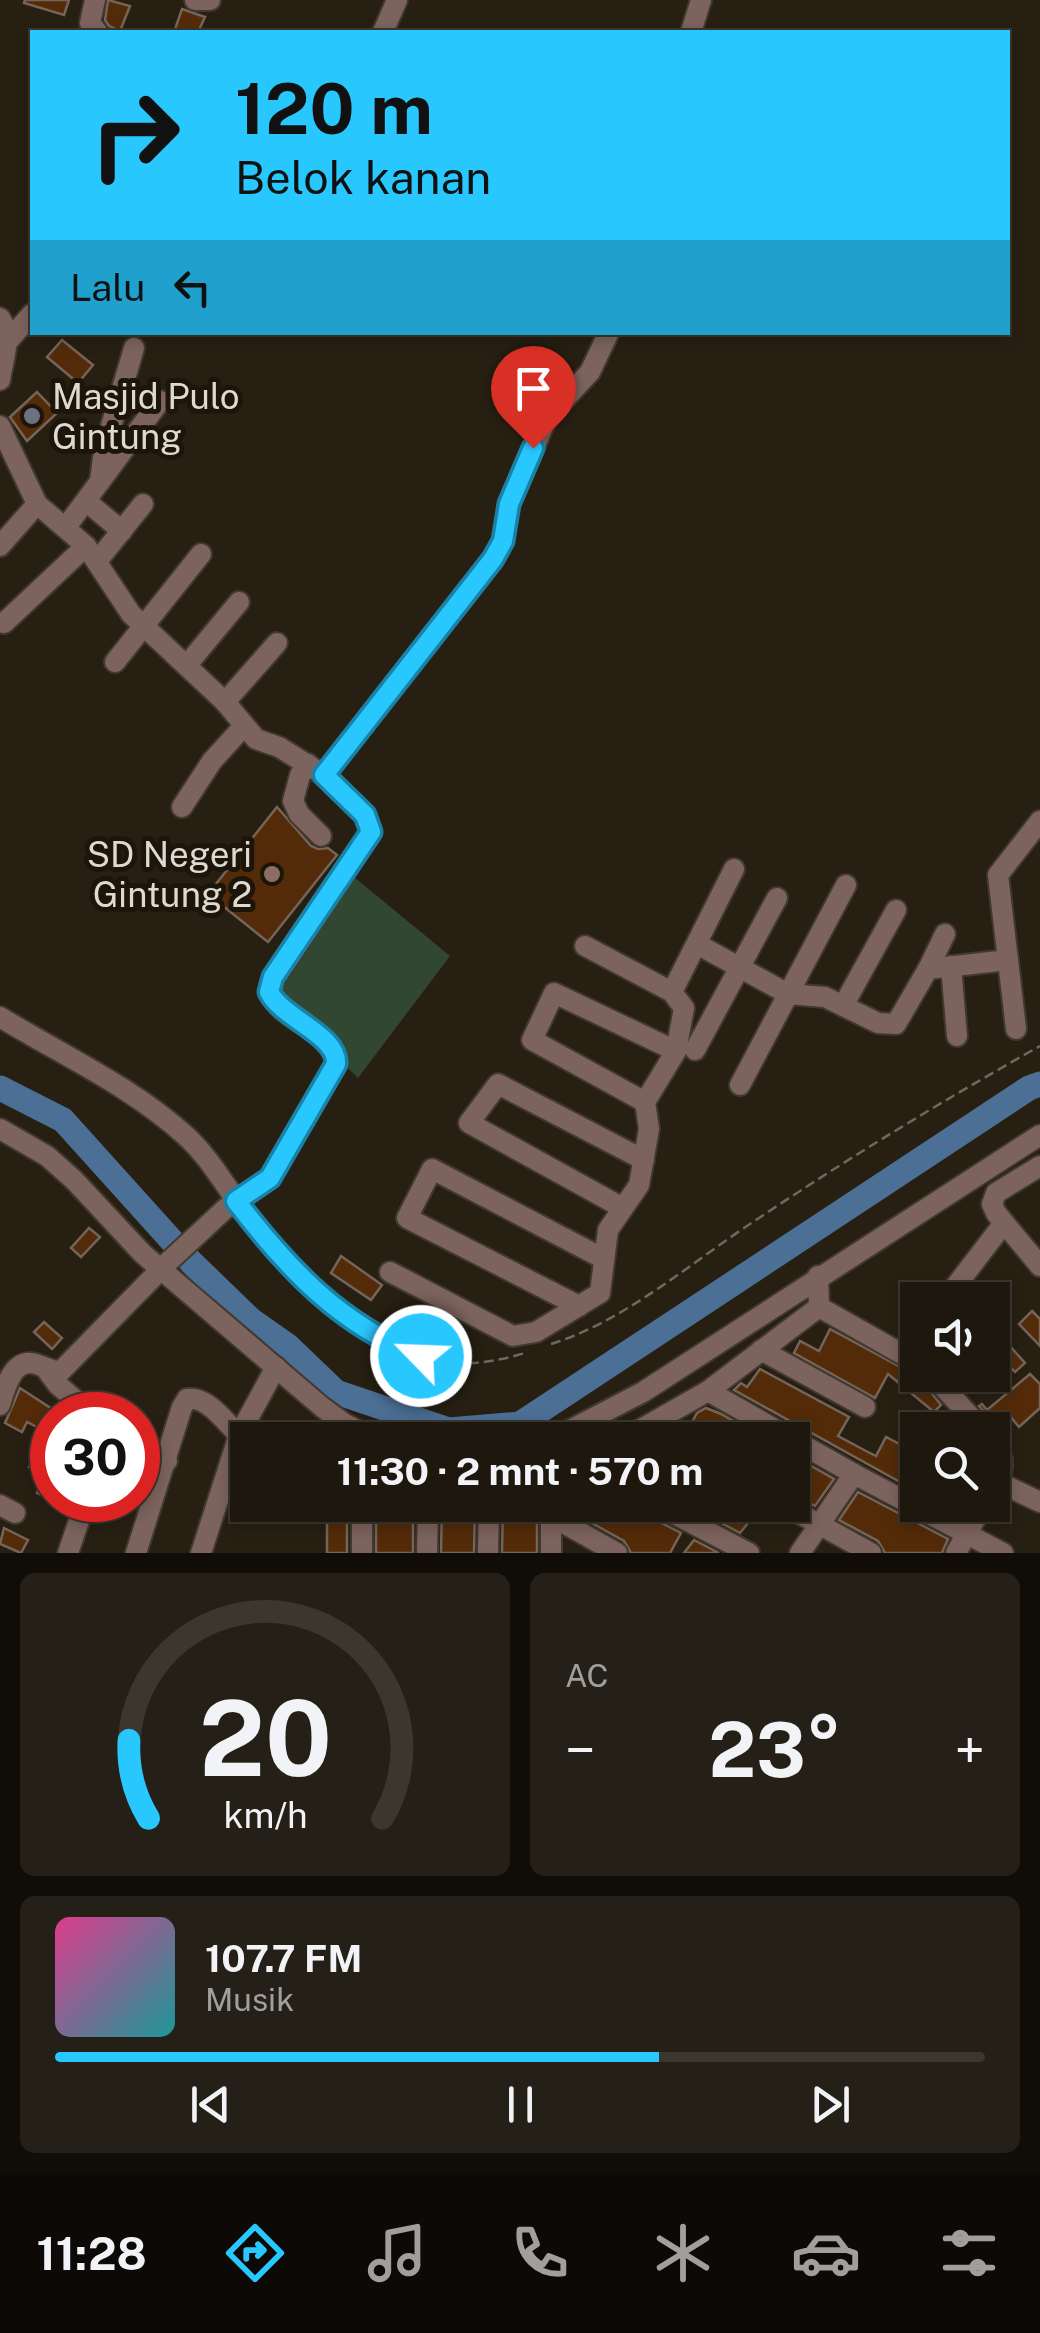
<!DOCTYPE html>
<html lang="id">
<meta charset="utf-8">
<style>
:root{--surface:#1d170e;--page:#252017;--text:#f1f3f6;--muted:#a09f9e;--line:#3b362e;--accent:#28c8ff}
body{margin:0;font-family:"Public Sans",sans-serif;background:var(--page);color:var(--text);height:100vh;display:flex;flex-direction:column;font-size:38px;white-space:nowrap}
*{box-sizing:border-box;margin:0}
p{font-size:32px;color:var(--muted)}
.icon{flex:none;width:55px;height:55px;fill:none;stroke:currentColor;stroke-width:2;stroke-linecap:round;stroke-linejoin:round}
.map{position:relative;height:1553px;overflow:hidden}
.side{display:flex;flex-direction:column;gap:20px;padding:20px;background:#100d08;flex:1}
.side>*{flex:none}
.top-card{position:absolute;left:30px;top:30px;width:980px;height:305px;border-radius:0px;box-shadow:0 5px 15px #0003,0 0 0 2px var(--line);background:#28c8ff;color:#111;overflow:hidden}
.fabs{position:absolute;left:900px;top:1282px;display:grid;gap:20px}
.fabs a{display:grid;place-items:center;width:110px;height:110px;border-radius:0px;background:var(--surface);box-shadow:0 5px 15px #0003,0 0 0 2px var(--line);font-size:50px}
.speed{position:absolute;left:30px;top:1392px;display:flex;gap:20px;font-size:50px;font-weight:700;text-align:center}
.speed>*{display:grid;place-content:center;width:130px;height:130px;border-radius:50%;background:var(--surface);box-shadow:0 5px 15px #0003,0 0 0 2px var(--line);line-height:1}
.speed .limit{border:15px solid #d22;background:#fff;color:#111}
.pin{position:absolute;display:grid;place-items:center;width:85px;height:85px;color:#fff;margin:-102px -42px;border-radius:50% 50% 50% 0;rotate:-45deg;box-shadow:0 0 10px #0007}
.pin .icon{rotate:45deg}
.me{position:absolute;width:110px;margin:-55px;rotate:294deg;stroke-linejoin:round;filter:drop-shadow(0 0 8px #0008)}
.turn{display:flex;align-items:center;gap:35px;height:210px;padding:0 40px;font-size:45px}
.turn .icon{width:130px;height:130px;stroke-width:2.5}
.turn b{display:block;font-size:70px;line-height:85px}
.then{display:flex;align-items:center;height:95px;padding:0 40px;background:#0003;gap:20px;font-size:38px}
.big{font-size:75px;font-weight:700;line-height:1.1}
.side .widget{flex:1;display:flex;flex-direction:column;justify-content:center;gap:15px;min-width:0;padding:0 35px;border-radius:15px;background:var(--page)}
.side .dial{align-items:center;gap:0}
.dial svg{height:260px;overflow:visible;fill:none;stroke:var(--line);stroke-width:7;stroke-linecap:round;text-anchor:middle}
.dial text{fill:var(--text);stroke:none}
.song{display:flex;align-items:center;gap:30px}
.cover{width:120px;height:120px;border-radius:15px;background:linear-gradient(135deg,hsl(330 70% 55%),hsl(180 70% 35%))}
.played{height:10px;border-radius:5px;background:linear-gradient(90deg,var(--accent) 65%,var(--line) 65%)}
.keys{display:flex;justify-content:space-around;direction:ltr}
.heat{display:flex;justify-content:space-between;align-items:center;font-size:55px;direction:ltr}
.side .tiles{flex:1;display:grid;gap:20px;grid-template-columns:1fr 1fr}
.widget:last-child{grid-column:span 2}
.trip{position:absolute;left:230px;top:1422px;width:580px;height:100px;border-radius:0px;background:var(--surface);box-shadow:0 5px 15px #0003,0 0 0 2px var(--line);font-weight:700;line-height:100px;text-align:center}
.tabs{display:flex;height:160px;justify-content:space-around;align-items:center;background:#0c0906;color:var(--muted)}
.tabs .icon{width:70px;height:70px}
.tabs .on{color:var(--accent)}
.tabs b{font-size:45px;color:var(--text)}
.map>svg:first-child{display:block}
</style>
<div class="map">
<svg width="1040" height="1553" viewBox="0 0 1040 1553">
<rect width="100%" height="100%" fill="#271f12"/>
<polygon fill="#314732" points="343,868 450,956 358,1078 264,985"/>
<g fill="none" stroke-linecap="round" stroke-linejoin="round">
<polyline stroke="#4c6f96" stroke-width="25" points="0,1088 63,1120 191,1262 251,1320 288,1346 336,1392 449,1430 520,1424 1029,1088 1040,1084"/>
</g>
<g fill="#532b09" stroke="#74645a" stroke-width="2.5">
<polygon points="25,0 69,0 64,15 24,3"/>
<polygon points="108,0 130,6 120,31 109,26 105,20"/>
<polygon points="182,9 205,17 198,32 174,32"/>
<polygon points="62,340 93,365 78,383 47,357"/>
<polygon points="37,392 57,413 27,441 10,417"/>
<polygon points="277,807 311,846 318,849 328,848 337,855 268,942 208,894"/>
<polygon points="89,1228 100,1237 81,1257 71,1248"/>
<polygon points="341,1256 382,1285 371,1300 331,1273"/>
<polygon points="1032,1311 1040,1319 1040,1346 1019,1324"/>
<polygon points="44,1322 62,1338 52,1349 34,1332"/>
<polygon points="830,1329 919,1377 941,1405 934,1412 888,1374 875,1398 794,1353 800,1341 819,1351"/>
<polygon points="1009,1345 1025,1363 1015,1372 999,1355"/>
<polygon points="760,1369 849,1417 838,1436 866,1451 876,1456 886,1437 918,1454 918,1492 734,1390 741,1383 747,1387"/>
<polygon points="1030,1374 1040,1384 1040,1408 1019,1427 1009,1415 996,1426 979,1406 982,1404 987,1410"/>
<polygon points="20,1388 52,1409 52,1435 27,1422 22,1432 5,1423"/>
<polygon points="706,1408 721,1414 766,1440 682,1440 697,1413"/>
<polygon points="39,1448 52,1455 52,1464 46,1476 29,1467"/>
<polygon points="792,1455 834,1479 815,1506 792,1494"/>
<polygon points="44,1478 52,1482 52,1500 37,1493"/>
<polygon points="858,1492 948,1539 942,1553 885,1553 878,1541 839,1520"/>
<rect x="376" y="1505" width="37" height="48"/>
<polygon points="442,1505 475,1505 474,1553 441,1553"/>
<polygon points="503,1505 537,1505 537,1553 502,1553"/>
<polygon points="573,1505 643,1505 650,1517 681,1533 670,1553 631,1553 624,1541 570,1511"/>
<polygon points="723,1505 748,1505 757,1512 740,1533 712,1518"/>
<rect x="327" y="1509" width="20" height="44"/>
<polygon points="4,1528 28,1540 21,1553 0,1544"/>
<polygon points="694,1540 719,1553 684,1553"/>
</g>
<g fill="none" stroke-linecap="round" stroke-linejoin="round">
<defs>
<g id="minor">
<polyline points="95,0 90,23 97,32"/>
<polyline points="195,0 210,0"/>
<polyline points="383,32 397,0"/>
<polyline points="691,32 701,0"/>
<path d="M0,318C13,337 3,359 0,380"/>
<polyline points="7,342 32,314"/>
<polyline points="0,426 37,504 86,546 131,614 225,702 256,739 279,747 324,775"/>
<polyline points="100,481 104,450 134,348"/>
<polyline points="87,502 122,531"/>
<polyline points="66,527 160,401"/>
<polyline points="0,546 37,504"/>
<polyline points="98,560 143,504"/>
<polyline points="4,623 86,546"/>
<polyline points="115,662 201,554"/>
<polyline points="187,665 239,602"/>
<polyline points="225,702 277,643"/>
<polyline points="308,764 300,775 293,801 299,814 321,836"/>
<polyline points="182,807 212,761 244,726"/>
<polyline points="697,944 788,994 825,997 878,1023 896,1024 928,969 1008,960"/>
<polyline points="585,946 672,992"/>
<polyline points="951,966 957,1036"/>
<polyline points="928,969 945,934"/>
<polyline points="843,1006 896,910"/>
<path d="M0,1017C62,1055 131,1086 186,1136C208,1156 224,1184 242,1208C290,1273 345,1327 421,1356"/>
<polyline points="1016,1029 998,875 1040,821"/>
<polyline points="695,1050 777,898"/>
<polyline points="740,1085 846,885"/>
<polyline points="645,1102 532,1040 554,993 676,1051"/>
<polyline points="0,1129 47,1156 74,1180 143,1254 322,1407 345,1424 377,1440"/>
<polyline points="1040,1166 996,1193 992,1204 996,1213 1040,1266"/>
<polyline points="623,1208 469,1123 498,1084 644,1160"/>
<polyline points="390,1272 513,1336 536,1332 600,1293 608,1230 639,1185 649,1129 645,1102 676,1051 684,1008 672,992 734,869"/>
<polyline points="945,1300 1004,1223"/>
<polyline points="579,1306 407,1218 432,1169 604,1259"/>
<polyline points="819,1307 918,1363"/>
<polyline points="918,1339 918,1344"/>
<polyline points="761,1350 865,1407"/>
<polyline points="46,1369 58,1385 93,1415"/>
<polyline points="932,1375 983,1430"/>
<path d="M0,1405C5,1388 13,1357 36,1364C46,1367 51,1371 60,1372L167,1263L225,1209L270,1178L336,1064C339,1026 271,1024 270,986L371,832L365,815L324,775L493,559L503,541L509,504L547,418L590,372L609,332"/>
<polyline points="542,1440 570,1430 643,1392 1040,1135"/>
<polyline points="622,1440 708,1391"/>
<path d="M992,1441C1007,1459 1004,1471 992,1490"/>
<polyline points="138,1445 167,1461"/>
<polyline points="854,1474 1003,1553"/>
<polyline points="998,1482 1040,1502"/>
<polyline points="0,1505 15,1513"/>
<polyline points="362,1505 362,1553"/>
<polyline points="657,1505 749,1553"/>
<polyline points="784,1505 871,1553"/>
<polyline points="551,1516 617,1553"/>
<polyline points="68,1553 86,1500"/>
<path d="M136,1553L182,1407L187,1399C208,1396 225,1422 239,1435"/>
<polyline points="201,1553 239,1435 276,1367"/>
<polyline points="427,1553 428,1505"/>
<polyline points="488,1553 489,1505"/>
<polyline points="551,1553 551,1505"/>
<polyline points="800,1553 854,1474 708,1391 819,1307 818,1276"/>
<polyline points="956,1553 983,1505"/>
</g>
</defs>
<use href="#minor" stroke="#41392d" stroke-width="24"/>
<g stroke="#6f685d" stroke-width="2.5" stroke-dasharray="10 5" stroke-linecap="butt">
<path d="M551,1344C625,1321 689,1264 753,1222C847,1159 942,1101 1040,1046"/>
<path d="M439,1361C466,1367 498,1361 525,1353"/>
</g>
<use href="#minor" stroke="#7c635d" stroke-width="20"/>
</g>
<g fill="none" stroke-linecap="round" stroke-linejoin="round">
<defs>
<path id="route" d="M421,1356C341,1326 287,1268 236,1201L270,1178L336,1064C338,1035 283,1019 269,992L273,977L371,832L365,815L324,775L493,559L503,541L509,504L533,448"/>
</defs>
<use href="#route" stroke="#1a82a6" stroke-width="25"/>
<use href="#route" stroke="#28c8ff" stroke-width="18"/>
</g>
<circle fill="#6b7280" stroke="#1d1509" stroke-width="4" cx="32" cy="416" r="10"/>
<circle fill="#8d6e63" stroke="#1d1509" stroke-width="4" cx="272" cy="874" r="10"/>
<g text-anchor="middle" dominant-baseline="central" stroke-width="10" stroke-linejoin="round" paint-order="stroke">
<g font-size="35" fill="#ded9d1" stroke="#1d1509" text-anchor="start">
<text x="52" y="396">Masjid Pulo<tspan x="52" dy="40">Gintung</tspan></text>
<text x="252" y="854" text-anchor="end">SD Negeri<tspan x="252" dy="40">Gintung 2</tspan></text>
</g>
</g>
</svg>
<div class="fabs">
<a><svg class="icon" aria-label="sound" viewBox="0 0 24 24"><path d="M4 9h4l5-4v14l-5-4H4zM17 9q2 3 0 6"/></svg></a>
<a><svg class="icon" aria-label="search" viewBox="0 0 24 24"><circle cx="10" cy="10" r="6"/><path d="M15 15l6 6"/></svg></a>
</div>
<div class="speed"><div class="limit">30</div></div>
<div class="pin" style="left:533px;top:448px;background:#d93025"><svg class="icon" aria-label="arrive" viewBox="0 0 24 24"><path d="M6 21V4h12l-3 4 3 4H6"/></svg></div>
<svg class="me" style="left:421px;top:1356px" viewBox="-20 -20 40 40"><circle r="17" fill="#28c8ff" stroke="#fff" stroke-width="3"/><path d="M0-11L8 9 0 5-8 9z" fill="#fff"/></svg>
<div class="trip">11:30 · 2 mnt · 570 m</div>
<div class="top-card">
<div class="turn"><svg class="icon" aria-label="right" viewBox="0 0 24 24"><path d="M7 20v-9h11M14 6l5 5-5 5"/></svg><div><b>120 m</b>Belok kanan</div></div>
<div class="then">Lalu<svg class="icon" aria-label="left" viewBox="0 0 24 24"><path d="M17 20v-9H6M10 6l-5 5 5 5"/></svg></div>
</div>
</div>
<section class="side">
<div class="tiles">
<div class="widget dial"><svg viewBox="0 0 100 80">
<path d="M14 69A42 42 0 1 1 86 69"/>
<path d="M14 69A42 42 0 0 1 8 45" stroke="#28c8ff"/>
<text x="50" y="56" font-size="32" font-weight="700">20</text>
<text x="50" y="72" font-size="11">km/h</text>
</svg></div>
<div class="widget"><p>AC</p>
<div class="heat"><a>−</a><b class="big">23°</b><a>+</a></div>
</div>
<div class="widget">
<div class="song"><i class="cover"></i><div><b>107.7 FM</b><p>Musik</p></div></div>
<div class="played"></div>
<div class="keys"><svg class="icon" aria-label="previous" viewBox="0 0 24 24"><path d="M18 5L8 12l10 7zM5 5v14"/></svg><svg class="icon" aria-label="pause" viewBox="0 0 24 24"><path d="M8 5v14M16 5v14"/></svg><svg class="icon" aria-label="next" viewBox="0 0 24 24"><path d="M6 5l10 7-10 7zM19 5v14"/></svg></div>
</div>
</div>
</section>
<nav class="tabs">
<b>11:28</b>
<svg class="icon on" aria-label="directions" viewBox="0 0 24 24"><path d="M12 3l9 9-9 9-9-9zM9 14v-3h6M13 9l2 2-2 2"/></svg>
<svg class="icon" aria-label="music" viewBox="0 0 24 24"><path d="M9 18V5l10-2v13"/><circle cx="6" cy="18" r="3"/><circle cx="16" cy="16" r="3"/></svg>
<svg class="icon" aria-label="phone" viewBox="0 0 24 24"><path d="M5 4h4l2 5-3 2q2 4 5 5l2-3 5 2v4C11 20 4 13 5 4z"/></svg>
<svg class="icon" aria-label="climate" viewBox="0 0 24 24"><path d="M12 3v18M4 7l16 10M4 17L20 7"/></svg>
<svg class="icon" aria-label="car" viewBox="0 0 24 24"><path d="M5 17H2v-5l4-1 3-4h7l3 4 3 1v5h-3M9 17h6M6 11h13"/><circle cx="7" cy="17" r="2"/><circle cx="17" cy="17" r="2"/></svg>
<svg class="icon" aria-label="filters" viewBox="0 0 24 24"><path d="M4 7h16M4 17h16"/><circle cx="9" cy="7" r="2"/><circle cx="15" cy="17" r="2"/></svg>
</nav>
